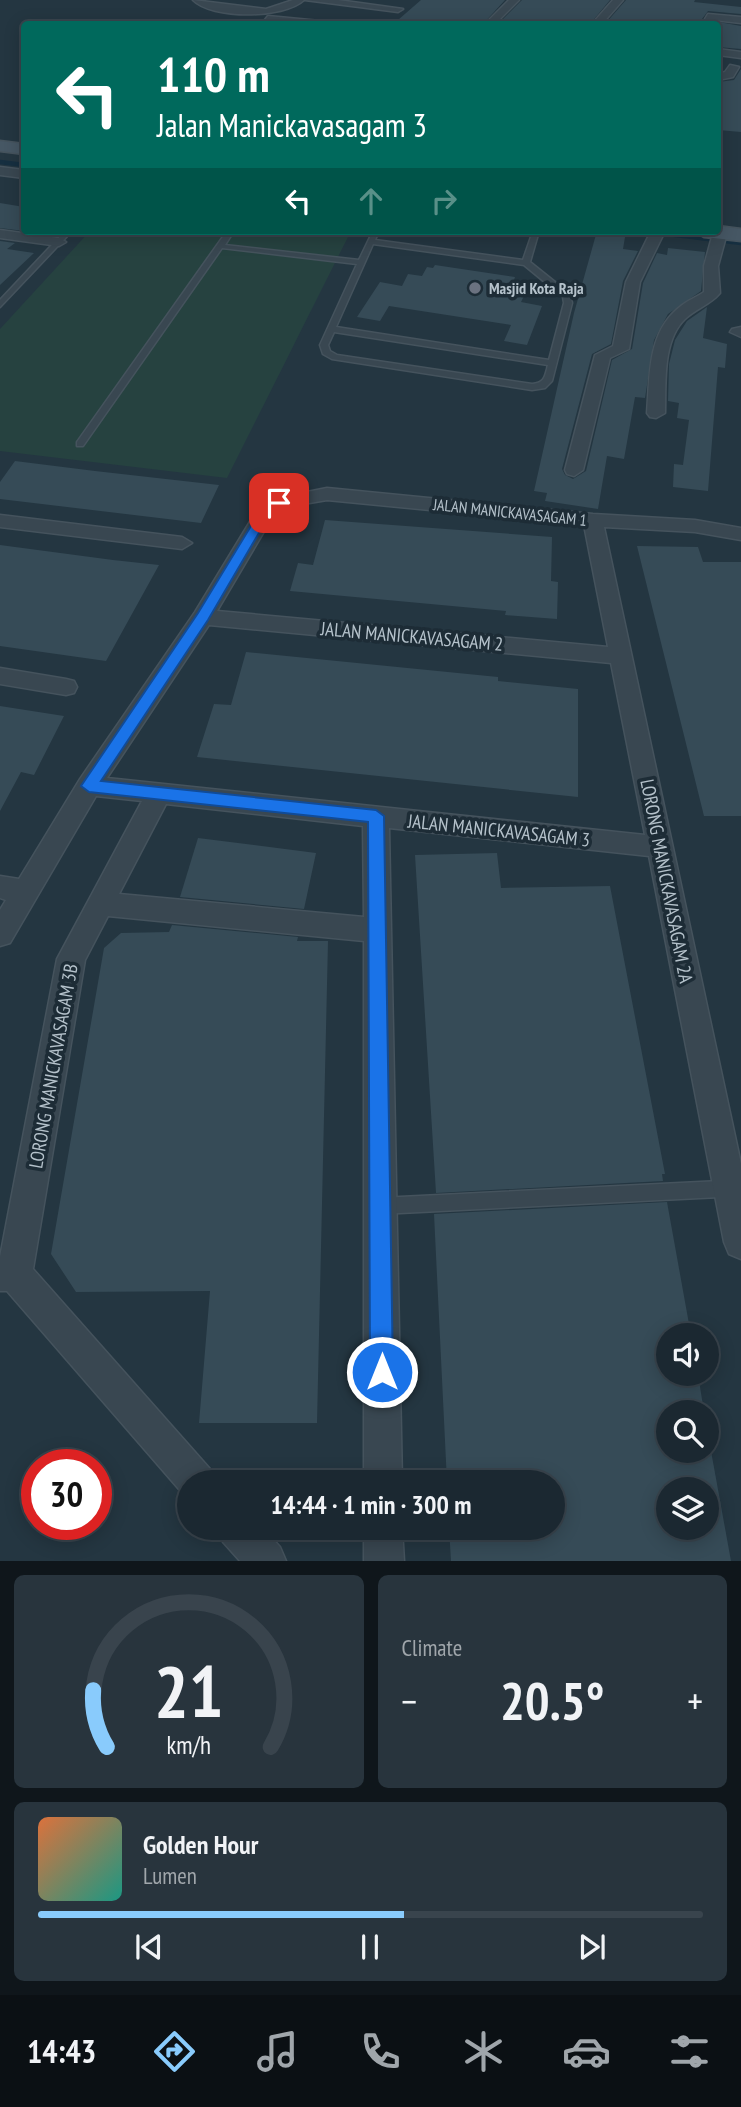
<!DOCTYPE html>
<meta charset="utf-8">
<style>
:root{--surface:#1b2831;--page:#28343d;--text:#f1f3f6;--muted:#a0a6ab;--line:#39444d;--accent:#89cbfc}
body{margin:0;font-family:"PT Sans Narrow",sans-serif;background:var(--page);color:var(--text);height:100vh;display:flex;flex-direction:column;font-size:26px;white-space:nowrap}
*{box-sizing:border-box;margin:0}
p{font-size:23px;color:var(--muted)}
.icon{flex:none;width:38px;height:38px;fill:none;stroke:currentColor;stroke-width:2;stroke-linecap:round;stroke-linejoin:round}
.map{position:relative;height:1561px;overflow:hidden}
.side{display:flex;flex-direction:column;gap:14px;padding:14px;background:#0f161b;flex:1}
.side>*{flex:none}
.banner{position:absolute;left:21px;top:21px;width:700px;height:214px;border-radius:7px;box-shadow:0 4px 18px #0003,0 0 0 2px var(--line);background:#00695c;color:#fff;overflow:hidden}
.fabs{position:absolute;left:656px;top:1323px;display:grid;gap:14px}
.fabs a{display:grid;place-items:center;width:63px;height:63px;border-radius:50%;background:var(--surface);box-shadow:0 4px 18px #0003,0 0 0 2px var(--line);font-size:35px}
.speed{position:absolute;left:21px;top:1449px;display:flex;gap:14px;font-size:35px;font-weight:700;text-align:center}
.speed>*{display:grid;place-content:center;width:91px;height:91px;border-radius:50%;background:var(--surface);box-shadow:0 4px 18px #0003,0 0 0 2px var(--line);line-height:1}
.speed .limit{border:10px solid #d22;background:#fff;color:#111}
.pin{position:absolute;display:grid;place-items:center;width:60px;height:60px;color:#fff;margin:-30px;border-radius:14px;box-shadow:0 4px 10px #0006}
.me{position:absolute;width:77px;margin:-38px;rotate:0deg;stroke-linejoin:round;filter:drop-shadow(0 0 5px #0008)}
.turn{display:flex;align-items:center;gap:24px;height:147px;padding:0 21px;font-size:32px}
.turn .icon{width:91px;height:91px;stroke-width:2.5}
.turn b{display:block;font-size:49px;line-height:60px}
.lanes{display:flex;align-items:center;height:66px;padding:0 21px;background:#0003;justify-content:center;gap:35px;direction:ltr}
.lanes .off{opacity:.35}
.big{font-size:52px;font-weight:700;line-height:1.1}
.side .card{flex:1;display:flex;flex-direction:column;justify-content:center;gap:10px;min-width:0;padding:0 24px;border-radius:10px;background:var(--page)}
.side .dial{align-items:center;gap:0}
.dial svg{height:182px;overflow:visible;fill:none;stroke:var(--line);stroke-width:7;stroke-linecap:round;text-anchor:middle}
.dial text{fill:var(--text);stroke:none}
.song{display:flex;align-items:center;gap:21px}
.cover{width:84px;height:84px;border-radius:10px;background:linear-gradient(135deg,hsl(20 70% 55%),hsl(170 70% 35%))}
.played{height:7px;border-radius:4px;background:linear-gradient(90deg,var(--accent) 55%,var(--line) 55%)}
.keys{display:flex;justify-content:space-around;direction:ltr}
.heat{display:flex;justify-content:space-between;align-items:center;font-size:38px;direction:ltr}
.side .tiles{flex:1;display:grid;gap:14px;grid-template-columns:1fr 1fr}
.card:last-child{grid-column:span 2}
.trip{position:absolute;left:177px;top:1470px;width:388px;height:70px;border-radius:35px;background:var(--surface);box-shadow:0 4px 18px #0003,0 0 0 2px var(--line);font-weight:700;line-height:70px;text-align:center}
.menu{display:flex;height:112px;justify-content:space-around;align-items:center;background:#0b1014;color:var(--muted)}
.menu .icon{width:49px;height:49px}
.menu .active{color:var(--accent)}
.menu b{font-size:32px;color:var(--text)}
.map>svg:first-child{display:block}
</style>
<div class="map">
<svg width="741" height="1561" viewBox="0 0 741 1561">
<rect width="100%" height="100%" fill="#243641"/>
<polygon fill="#264240" points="90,231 351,231 227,478 0,451 0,329"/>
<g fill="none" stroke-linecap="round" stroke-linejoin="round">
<g stroke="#162f40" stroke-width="4.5">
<polyline points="0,162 24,165"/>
<polyline points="643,231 741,243"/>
</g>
</g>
<g fill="#364b57" fill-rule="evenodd">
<polygon points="421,0 505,0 483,24 405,24 408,22 398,20"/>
<polygon points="522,0 610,0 590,24 498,24"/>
<polygon points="626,0 695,0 694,2 741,7 741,14 708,11 702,19 741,26 741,49 718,47 718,24 605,24"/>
<polygon points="741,69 741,132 718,130 718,82 734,80"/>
<polygon points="0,203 24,207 24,231 0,228"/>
<polygon points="597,231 626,231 623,249 638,251 623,281 611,344 592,354 562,469 565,475 573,479 586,471 612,360 632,349 643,283 657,253 667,255 668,248 705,252 701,291 668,314 654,340 645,398 635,397 624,459 607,456 598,509 545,501 547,493 534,491 574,313"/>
<polygon points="0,241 15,243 7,249 34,253 0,285"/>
<polygon points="435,265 515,277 514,280 519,281 515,290 526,292 521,302 542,306 527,345 504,341 511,325 389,306 380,321 357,317 380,282 402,286 408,274 422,276 427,267 433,268"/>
<polygon points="707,307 703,338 727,344 725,368 718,367 708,491 673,487 674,464 683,465 689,420 677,418 679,403 668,401 669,364 675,340 687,321"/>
<polygon points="15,461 95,471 219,485 201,523 0,499 0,482"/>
<polygon points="325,520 552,537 551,581 558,582 557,619 505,615 506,611 290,591 298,563 313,565"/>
<polygon points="0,545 113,560 159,565 106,661 0,646"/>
<polygon points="637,546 698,547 703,562 741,562 741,816 704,816"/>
<polygon points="246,652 498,677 498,681 578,689 578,797 197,757 214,704 231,705"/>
<polygon points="0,706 64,716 34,775 21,772 0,811"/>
<polygon points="198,838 316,853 304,909 180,897"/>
<polygon points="497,853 501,888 610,886 665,1174 662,1174 663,1181 436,1193 415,855"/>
<polygon points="172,925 298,937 297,941 328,941 317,1423 199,1423 210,1291 76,1292 51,1254 104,948 121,933 169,932"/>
<path d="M667,1202L691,1335H668V1374H698L704,1412H668V1451H707V1429L731,1561H451L449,1528H553V1482H447L434,1214ZM668,1489H707V1528H668Z"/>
</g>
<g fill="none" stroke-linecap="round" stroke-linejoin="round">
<defs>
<g id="lane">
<polygon points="387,22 402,24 385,24"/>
<polygon points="65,231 72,231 0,307 0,300"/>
<path d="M227,231H234L225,245L359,260L373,231H379L375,240L523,260L533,231H539L530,262L570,294L572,303L552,381L545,388L532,390L332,359L323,354L320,345L357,264L222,248L83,446H77V442ZM373,244L524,265L563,297L564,303L549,360L336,327ZM334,332L548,365C545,376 545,383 532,384L337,355L330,351L328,345Z"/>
<polygon points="549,231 581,231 578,233 552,233"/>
<polygon points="741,1180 741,1196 380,1214 374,1212 372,1206 374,1200 380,1198"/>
</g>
<g id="street">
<path d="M193,0L266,9L293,0H304C284,19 211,19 193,0Z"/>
<polygon points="305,0 338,0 403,9 398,12"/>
<polygon points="509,0 519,0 495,24 485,24"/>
<polygon points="613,0 623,0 602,24 592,24"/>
<polygon points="708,14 741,17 741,23 705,19"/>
<polygon points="268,16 320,21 325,24 264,21"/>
<polygon points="718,49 741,52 741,58 718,55"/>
<polygon points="730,65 739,67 733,77 718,80 718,74 725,72"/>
<polygon points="0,167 24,170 24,178 0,175"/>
<path d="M720,229L727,233L718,266L720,293C710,305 695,309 685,319C662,341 666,384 665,413L656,418L650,417L647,413C650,376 647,331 681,306C688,300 697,297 704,292V266L713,233Z"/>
<polygon points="0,230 59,238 66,242 59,246 0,238"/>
<polygon points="651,231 665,231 640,282 629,349 610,358 583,470 574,476 567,474 565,470 595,355 613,346 626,282"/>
<polygon points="741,327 741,337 730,332 732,329"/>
<path d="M327,488L593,514L695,520L741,528V540L695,532L604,527L741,1164V1259L729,1254L724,1242L649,856L389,828L402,1482H364V941L108,916L85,960L33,1269L210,1469L216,1482H189V1498L184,1495L7,1291H0V1257L57,959L142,801L96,796L10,943L0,946V910L6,900L0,898V876L19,879L80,779L195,612L254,515L272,499ZM327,500L584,525L608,647L217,611L269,523L286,507ZM209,625L611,663L645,835L107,778ZM166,804L363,826L364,917L119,894Z"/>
<polygon points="0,515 182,537 192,543 182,549 0,527"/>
<polygon points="0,668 66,679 74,681 77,687 74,693 66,695 0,684"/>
<polygon points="218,1528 263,1528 280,1547 286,1561 240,1561 223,1542"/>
<polygon points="364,1528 402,1528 404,1561 364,1561"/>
</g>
<g id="secondary">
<polygon points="0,141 24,144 24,154 0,151"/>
<polygon points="718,226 741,229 741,241 704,237 694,231 718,231"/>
</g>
</defs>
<use href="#lane" stroke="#45535d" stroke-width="3"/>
<use href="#street" stroke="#45535d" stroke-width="3"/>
<use href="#secondary" stroke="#45535d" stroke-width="3"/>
<use href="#lane" fill="#394751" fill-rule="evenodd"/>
<use href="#street" fill="#394751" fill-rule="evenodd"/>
<use href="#secondary" fill="#465764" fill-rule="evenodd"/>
</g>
<polygon fill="#1a73e8" stroke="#114b97" stroke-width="2" points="275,501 286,503 266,521 208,620 101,781 376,810 384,816 393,1372 390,1380 382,1383 373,1380 370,1372 368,822 89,792 81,786 198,613 257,516"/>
<circle fill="#6b7280" stroke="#1d2c36" stroke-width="2.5" cx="475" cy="288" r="7"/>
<g text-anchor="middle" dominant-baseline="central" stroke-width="7" stroke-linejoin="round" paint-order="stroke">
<g font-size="16" font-weight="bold" fill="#b5c2cb" stroke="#1d2c36" text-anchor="start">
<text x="489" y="288">Masjid Kota Raja</text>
</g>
<g font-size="16" fill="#b5c2cb" stroke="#1d2c36">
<text transform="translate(510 512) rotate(6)">JALAN MANICKAVASAGAM 1</text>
</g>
<g font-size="19" fill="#b5c2cb" stroke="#1d2c36">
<text transform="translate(412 636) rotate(5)">JALAN MANICKAVASAGAM 2</text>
<text transform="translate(499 830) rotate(6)">JALAN MANICKAVASAGAM 3</text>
<text transform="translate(667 881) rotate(79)">LORONG MANICKAVASAGAM 2A</text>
<text transform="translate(53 1066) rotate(-80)">LORONG MANICKAVASAGAM 3B</text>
</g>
</g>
</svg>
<div class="fabs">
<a><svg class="icon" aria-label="sound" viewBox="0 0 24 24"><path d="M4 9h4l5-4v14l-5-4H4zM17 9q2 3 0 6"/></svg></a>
<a><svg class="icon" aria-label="search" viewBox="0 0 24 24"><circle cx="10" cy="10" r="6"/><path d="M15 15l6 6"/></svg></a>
<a><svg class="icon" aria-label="layers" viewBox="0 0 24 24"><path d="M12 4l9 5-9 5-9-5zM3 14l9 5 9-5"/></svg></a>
</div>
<div class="speed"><div class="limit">30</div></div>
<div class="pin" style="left:279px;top:503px;background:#d93025"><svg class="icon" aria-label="arrive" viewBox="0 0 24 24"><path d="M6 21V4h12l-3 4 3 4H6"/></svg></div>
<svg class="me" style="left:382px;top:1372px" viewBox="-20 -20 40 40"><circle r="17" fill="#1a73e8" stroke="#fff" stroke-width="3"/><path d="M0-11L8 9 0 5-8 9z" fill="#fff"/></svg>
<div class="trip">14:44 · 1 min · 300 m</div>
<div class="banner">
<div class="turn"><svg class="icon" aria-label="left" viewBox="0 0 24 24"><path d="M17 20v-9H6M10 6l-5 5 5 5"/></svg><div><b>110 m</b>Jalan Manickavasagam 3</div></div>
<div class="lanes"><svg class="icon" aria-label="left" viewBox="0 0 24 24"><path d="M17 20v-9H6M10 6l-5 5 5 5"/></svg><svg class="icon off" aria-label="ahead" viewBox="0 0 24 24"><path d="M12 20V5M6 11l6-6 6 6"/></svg><svg class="icon off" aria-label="right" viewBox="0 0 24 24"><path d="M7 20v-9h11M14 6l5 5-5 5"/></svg></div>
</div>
</div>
<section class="side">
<div class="tiles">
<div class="card dial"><svg viewBox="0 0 100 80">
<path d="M14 69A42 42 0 1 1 86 69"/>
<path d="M14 69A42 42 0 0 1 8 44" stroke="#89cbfc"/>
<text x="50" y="56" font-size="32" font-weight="700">21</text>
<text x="50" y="72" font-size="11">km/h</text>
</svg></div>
<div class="card"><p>Climate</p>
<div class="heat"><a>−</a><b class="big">20.5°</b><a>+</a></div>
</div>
<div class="card">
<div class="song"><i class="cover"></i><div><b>Golden Hour</b><p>Lumen</p></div></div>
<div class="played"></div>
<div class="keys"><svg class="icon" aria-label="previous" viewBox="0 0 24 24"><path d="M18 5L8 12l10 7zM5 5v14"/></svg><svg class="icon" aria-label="pause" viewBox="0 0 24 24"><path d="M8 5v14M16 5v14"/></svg><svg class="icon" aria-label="next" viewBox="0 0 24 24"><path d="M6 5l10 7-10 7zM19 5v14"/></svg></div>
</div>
</div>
</section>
<nav class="menu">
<b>14:43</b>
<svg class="icon active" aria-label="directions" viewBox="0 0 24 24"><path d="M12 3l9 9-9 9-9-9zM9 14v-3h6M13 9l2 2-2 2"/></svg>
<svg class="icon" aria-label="music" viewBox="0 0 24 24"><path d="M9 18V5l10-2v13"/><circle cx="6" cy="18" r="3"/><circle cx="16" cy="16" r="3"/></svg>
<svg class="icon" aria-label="phone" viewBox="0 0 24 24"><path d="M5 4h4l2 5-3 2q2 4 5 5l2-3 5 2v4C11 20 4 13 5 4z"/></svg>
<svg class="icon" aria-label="climate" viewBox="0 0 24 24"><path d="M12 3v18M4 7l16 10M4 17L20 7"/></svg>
<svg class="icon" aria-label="car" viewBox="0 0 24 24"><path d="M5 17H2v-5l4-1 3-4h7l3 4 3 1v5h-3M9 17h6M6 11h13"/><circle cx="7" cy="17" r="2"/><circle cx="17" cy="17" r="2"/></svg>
<svg class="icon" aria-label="filters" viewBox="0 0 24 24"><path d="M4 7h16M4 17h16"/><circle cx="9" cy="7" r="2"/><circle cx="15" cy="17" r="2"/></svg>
</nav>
